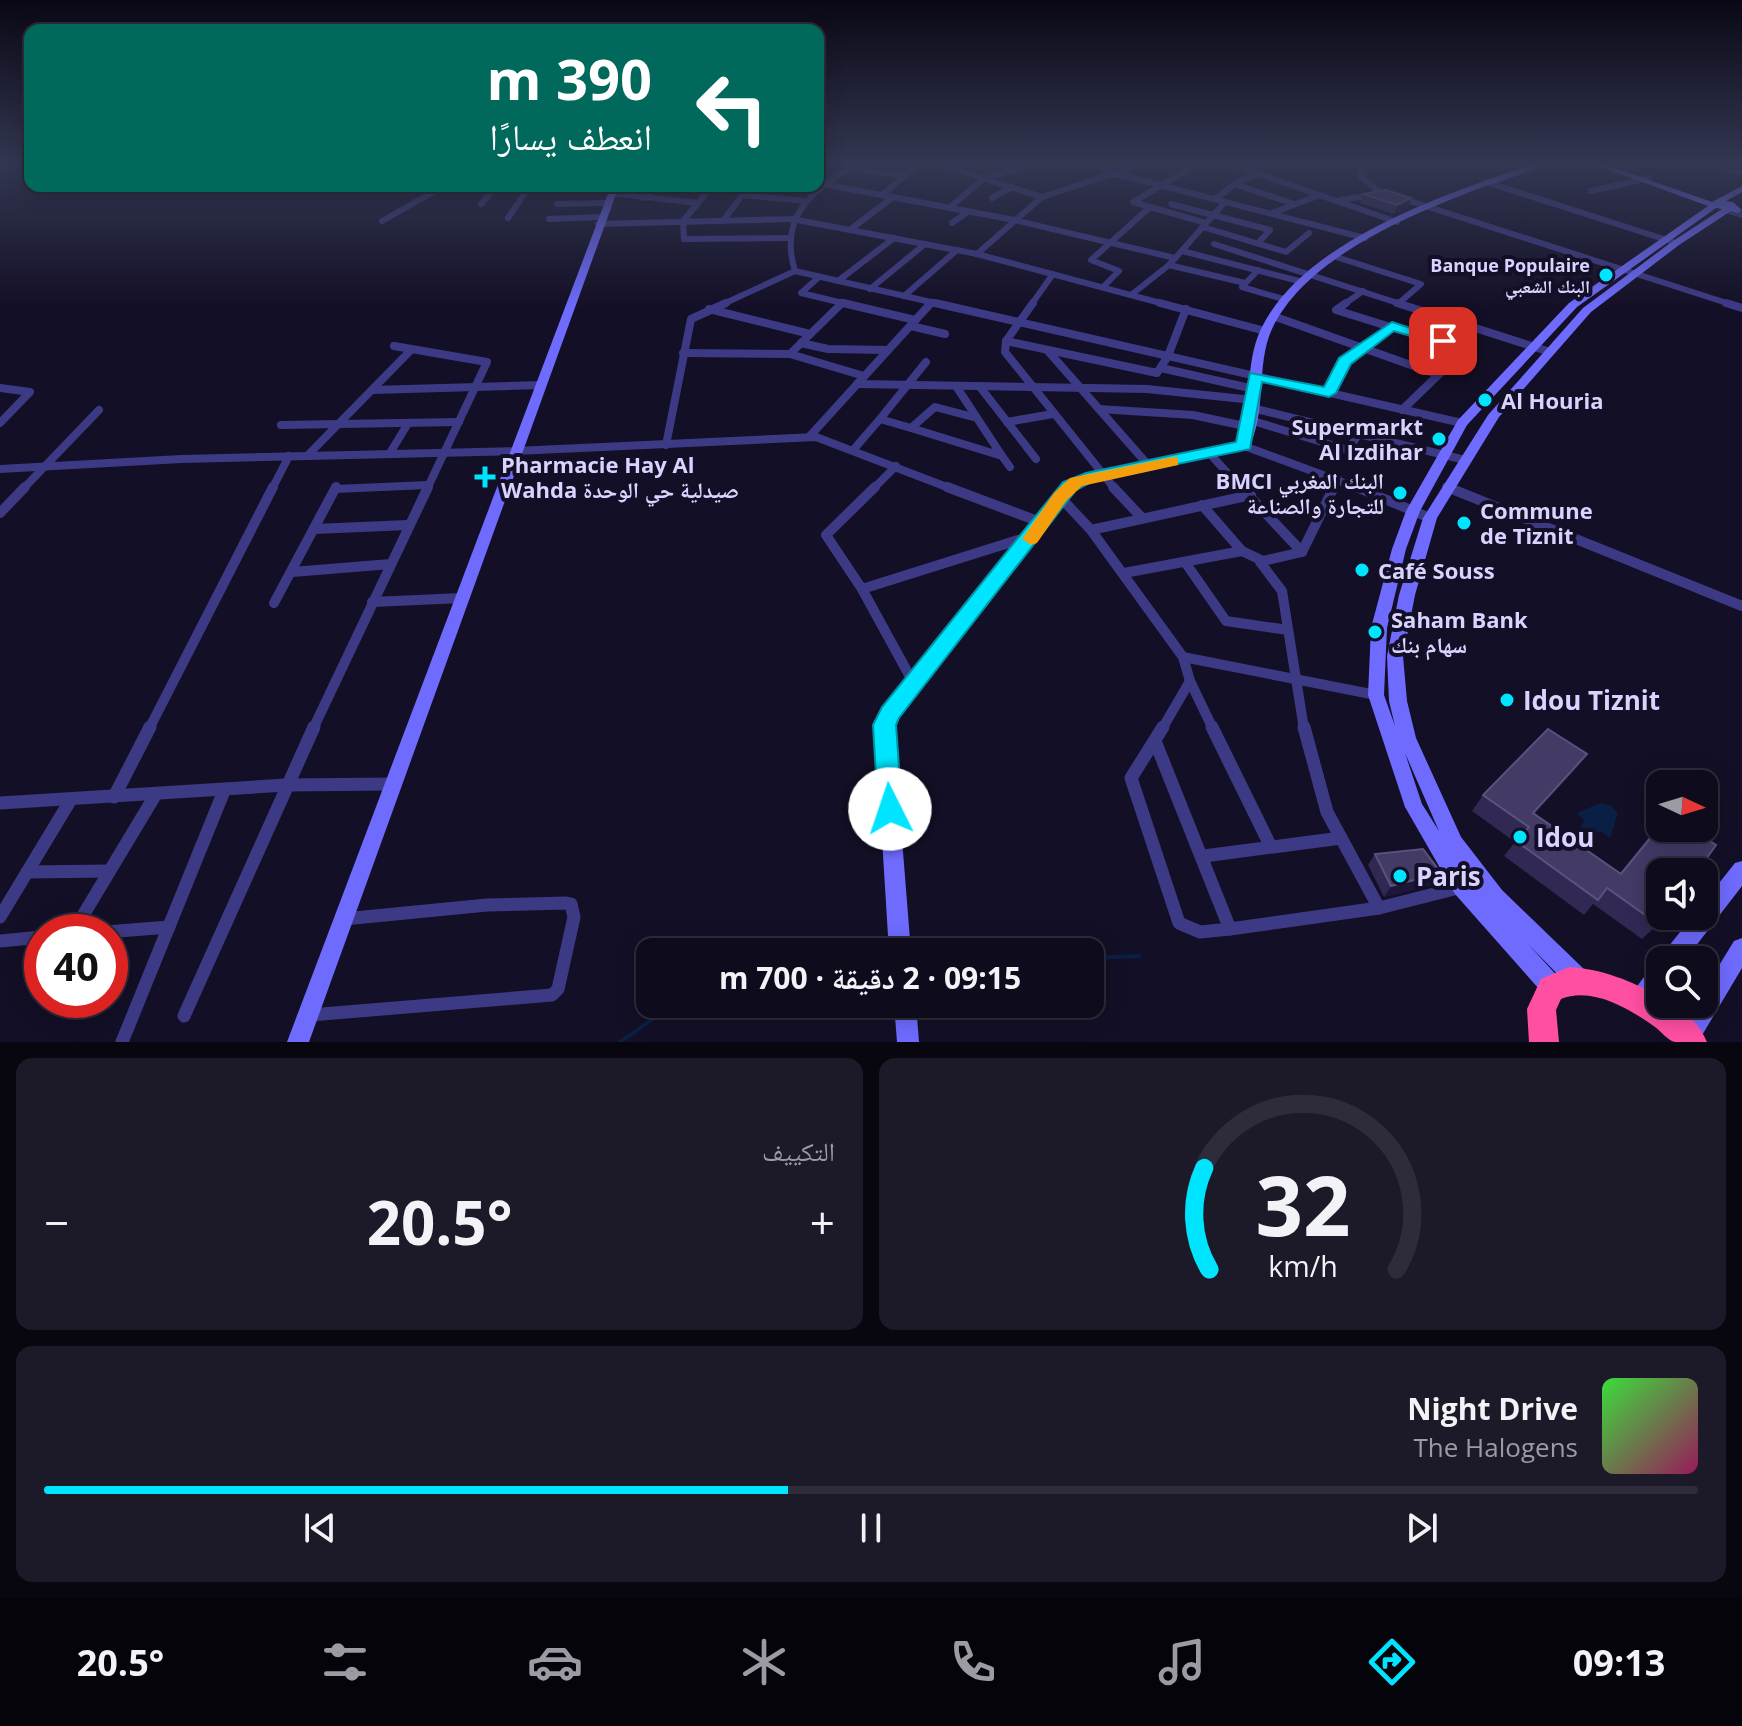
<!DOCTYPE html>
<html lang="ar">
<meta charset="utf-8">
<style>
:root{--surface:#0e0b1c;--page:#1c1929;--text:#f1f3f6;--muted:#9b9ba3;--line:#2e2b3b;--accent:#00e5ff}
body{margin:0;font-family:"Open Sans","Noto Naskh Arabic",sans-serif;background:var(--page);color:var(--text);direction:rtl;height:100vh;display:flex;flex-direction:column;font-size:30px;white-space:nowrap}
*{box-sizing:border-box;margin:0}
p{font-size:26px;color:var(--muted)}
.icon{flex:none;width:44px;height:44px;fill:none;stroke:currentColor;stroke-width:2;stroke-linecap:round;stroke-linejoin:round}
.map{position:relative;height:1042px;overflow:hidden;direction:ltr}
.drawer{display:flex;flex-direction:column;gap:16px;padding:16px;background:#08060f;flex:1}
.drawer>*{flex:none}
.banner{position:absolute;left:24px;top:24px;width:800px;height:168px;border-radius:16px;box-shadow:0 4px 20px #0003,0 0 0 2px var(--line);direction:rtl;background:#00695c;color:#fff;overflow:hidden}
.needle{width:52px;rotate:94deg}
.buttons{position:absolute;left:1646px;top:770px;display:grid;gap:16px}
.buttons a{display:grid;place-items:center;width:72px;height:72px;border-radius:16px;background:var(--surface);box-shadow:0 4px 20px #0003,0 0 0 2px var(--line);font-size:40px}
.speed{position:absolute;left:24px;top:914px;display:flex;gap:16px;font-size:40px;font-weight:700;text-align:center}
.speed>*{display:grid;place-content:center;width:104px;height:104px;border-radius:50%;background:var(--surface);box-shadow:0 4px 20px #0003,0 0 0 2px var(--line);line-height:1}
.speed .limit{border:12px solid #d22;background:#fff;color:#111}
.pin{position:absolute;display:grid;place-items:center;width:68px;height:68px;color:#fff;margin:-34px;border-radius:16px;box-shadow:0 4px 12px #0006}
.me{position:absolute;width:88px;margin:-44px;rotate:356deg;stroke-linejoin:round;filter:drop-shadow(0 0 6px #0008)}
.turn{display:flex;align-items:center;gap:28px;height:168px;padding:0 40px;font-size:36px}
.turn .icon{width:104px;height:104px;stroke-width:2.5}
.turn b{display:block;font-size:56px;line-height:68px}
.big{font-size:60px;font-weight:700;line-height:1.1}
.drawer .widget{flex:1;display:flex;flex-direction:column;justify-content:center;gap:12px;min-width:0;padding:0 28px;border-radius:16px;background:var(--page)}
.drawer .dial{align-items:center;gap:0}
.dial svg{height:208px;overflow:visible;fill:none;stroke:var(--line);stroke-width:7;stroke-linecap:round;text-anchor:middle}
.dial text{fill:var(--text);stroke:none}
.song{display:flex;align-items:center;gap:24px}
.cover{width:96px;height:96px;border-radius:12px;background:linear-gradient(135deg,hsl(120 70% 55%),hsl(330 70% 35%))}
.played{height:8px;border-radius:4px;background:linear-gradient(90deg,var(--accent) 45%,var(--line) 45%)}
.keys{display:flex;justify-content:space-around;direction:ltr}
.heat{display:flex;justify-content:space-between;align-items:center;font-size:44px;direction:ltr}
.drawer .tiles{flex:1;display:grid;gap:16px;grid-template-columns:1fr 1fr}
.widget:last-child{grid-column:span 2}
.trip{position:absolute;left:636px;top:938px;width:468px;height:80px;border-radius:16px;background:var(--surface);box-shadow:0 4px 20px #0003,0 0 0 2px var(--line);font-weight:700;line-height:80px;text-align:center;direction:rtl}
.tabs{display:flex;height:128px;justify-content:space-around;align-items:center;background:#06040b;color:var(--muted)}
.tabs .icon{width:56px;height:56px}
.tabs .current{color:var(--accent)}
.tabs b{font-size:36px;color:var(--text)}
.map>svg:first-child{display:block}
</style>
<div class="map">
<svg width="1742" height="1042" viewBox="0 0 1742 1042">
<rect width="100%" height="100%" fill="#130f26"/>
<polygon fill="#0a1f44" points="1600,803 1610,805 1618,813 1610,838 1602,832 1589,834 1581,827 1584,820 1577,813"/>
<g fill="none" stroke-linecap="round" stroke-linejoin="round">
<g stroke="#0a1f44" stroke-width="4">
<polyline points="1090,958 1139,956"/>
<polyline points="620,1042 674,1004"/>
</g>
<g stroke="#3d3a85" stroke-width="6">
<polyline points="938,164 1042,197"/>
<polyline points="1097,164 1113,173 1365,238"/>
<polyline points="1198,164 1133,202 1206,223"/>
<polyline points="1230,164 1397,222"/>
<polyline points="1363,164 1361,177 1379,191 1733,305"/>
<polyline points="1712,164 1742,173"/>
<polyline points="849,167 902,176"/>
<polyline points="1486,182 1676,243"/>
<polyline points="818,183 1014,220 1175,258"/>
<polyline points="1234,184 1294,204"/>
<polyline points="469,186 471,190 526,191"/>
<polyline points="712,186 683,221 684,239 788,238"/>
<polyline points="528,188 613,189"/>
<polyline points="1591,191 1649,178"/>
<polyline points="611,193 698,203"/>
<polyline points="742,195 806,201"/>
<polyline points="882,195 919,164"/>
<polyline points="643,198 657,186"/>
<polyline points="992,198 1012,187"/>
<polyline points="1215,199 1239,181 1258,174"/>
<polyline points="1340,200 1373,195"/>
<polyline points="481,204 494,189"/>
<polyline points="557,204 606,203"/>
<polyline points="1171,204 1270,230 1259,242"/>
<polyline points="949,208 982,180 1030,164"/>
<polyline points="1729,211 1742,215"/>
<polyline points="1272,213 1320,195"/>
<polyline points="508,218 529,187"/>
<polyline points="549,219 601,217"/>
<polyline points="382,221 444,186"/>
<polyline points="723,221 749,186"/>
<polyline points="952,223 969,211"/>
<polyline points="598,224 792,219 977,254 1168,305"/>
<polyline points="1203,227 1286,252 1309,233"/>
<polyline points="851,229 893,197"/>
<polyline points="1214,244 1404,305"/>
<polyline points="1182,251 1299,281"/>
<polyline points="977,254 1042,197 1143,164"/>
<polyline points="1333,256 1421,284 1399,303"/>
<polyline points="1169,265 1245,283"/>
<polyline points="1258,270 1242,287 1283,299"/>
<path d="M795,271C778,216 812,191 855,164"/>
<polyline points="819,277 801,293 851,305"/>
<polyline points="838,281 894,238"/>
<polyline points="1103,287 1119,271 1091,260 1149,208"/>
<polyline points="870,289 925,244"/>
<polyline points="1131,295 1169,265 1225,202"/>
<polyline points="904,296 957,250"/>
<polyline points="721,305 795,271 944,305"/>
<polyline points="929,305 932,302"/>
<polyline points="1031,305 1053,274"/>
<polyline points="1343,305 1363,291"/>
</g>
<g stroke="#3d3a85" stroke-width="8">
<polyline points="843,303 915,320"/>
<polyline points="935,303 1462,423"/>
<polyline points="1033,303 1006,341 1005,352 1115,489"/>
<polyline points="1160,303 1265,331"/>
<polyline points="1346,303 1336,310 1461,349 1462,352 1402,410"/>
<polyline points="1397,303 1547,351"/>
<polyline points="1726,303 1742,308"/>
<polyline points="709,309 810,334"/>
<polyline points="1273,316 1436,374"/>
<polyline points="911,326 945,334"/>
<polyline points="1006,341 1157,373 1168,356 1186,309"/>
<polyline points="801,343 828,349 888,350"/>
<polyline points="394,346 487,362 427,489"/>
<polyline points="1048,351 1149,466"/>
<polyline points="683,353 790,354 864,376"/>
<polyline points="790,354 842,303"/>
<polyline points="1161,368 1254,389"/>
<polyline points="857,384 1147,389 1253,400"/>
<polyline points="956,386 977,418"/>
<polyline points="980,387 1036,459"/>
<polyline points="0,388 30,392 0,423"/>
<polyline points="373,390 542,385"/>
<polyline points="1329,393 1344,362 1392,326"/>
<polygon points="935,407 977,418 1002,456 911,428"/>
<polyline points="1252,408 1465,460"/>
<polyline points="1099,409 1193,415 1249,427"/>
<polyline points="1250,420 1348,450 1358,435"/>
<polyline points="1007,422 1053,414"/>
<polyline points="281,425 459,422"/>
<polyline points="911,428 880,419 926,362"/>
<polyline points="809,437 931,303"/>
<polyline points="666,445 691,319 726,303"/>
<polyline points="1244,446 1361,489"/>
<polyline points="854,449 880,419"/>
<polyline points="390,453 407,425"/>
<polyline points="1211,455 1242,489"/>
<polyline points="307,456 411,350"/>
<polyline points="1002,456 1010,467"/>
<polyline points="0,469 181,459 516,451 816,437 952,489"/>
<polyline points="1447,487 1451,489"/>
<polyline points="23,489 99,410"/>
<polyline points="272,489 289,456"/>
<polyline points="335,489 428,485"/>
<polyline points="873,489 896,466"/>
<polyline points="1333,489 1338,479"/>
</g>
<g stroke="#3d3a85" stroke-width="10">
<polyline points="875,487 826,535 862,589 913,682"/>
<polyline points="947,487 1043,523"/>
<polyline points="1113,487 1142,518"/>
<polyline points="1241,487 1302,552"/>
<polyline points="1356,487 1430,518"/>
<polyline points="1447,487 1742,606"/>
<polyline points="1060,497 1091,530 1183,657 1190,681 1213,729"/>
<polyline points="0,513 25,487"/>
<polyline points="314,529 408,525"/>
<polyline points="1091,530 1251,495"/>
<polyline points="1242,551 1263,561 1302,552 1334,487"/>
<polyline points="1185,562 1226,621 1288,630"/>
<polyline points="1260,562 1282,591 1304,729"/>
<polyline points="292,572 391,564"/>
<polyline points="1124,573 1242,551 1202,505"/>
<polyline points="862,589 1034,535"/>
<polyline points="372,602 462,598"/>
<polyline points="274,603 336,487"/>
<polyline points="1183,657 1376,695"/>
<polyline points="149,729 273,487"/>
<polyline points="313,729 428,487"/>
<polyline points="1162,729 1190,681"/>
</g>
<g stroke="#3d3a85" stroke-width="13">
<polyline points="1163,727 1131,778 1179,923 1200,932 1230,929 1379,908 1462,887"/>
<polyline points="1212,727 1270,845"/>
<polyline points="1304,727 1327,812 1379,908"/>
<polyline points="1155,741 1230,929"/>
<polyline points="114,797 150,727"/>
<polyline points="0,803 286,785 392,784"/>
<polyline points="1204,856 1341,838"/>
<polyline points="27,872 109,871"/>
<polyline points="0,917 70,801"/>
<polyline points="73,932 156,794"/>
<polyline points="106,932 169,927"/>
<polyline points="0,941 42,937"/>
<polyline points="310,1015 552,995 558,989 574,917 571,904 566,903 487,905 344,919"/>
<polyline points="184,1016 314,727"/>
<polyline points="122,1042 224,791"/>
</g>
<g fill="#6f6bff" fill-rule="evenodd">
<path d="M1533,164H1543C1523,176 1496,182 1475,190C1405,217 1305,259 1272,329C1255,366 1268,412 1248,449L1090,481L1070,494L1039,538L919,687L893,726L911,952H889L875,725L878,720L907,677L1029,532L1060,488L1086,474L1239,443C1253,407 1244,364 1261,329C1303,241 1445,194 1533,164Z"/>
<path d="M1593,164H1603L1712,202L1742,186V192L1726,201L1733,202L1742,210L1738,213L1731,211L1679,245L1591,312L1499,417L1437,518L1415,595L1403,656L1407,701L1416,738L1461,837L1502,890L1587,972L1590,980L1587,988L1579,991L1571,988L1527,943L1562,981L1565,989L1562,997L1554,1000L1546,997L1455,894L1405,807L1368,695L1371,628L1392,549L1406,511L1458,420L1569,303L1708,206ZM1716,208L1722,209L1673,241L1583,308L1488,415L1423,518L1399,595L1387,656L1389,701L1395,726L1384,695L1387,628L1406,549L1420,511L1467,425L1577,307ZM1405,753L1439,831L1422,804Z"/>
<polygon points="611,186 619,186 309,1042 287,1042"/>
<polygon points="1742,861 1742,886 1685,960 1661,960 1664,952 1693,916 1704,916 1704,902 1735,863"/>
<polygon points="1742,938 1742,968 1698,1042 1679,1042 1677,1037 1695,1004 1704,1004 1704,990 1734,941"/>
<path d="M1660,965C1660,984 1662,1002 1642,1010L1634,1007L1631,999C1636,986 1647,970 1660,965Z"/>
<polygon points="894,1004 916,1004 919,1042 897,1042"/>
</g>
<path fill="#ff4fa3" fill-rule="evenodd" d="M1569,967C1603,969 1630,981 1660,996V1004C1681,1004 1699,1023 1707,1042C1697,1042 1684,1042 1675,1042C1668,1041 1661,1031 1655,1027C1630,1009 1592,986 1561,999L1556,1010L1559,1042H1529L1527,1009L1541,979Z"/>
</g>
<g fill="#312854">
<polygon points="1363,194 1411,198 1408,207 1394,214 1360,203"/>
<polygon points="1575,770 1534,814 1620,873 1660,824 1658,924 1642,939 1593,904 1584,915 1504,856 1515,842 1472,811 1483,795"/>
<polygon points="1375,854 1441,873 1432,885 1384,897 1368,865"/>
</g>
<g fill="#1d163a">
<polygon points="1411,198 1408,207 1394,214 1397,205"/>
<polygon points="1587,754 1575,770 1525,824 1533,813"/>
<polygon points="1441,873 1432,885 1384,897 1391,886"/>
</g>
<g fill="#433a66" stroke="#5a527e" stroke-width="2">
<polygon points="1386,190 1411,198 1397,205 1363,194"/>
<polygon points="1548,729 1587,754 1533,813 1621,874 1660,826 1660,828 1690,828 1716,845 1697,872 1660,872 1660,916 1664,916 1658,924 1607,888 1598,900 1516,841 1529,827 1483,795"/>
<polygon points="1423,849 1441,873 1391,886 1375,854"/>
</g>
<linearGradient id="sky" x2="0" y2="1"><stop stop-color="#0a0815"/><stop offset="0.53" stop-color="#333752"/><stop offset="1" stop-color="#333752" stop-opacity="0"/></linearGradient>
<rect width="1742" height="309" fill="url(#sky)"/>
<polygon fill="#00e5ff" stroke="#0095a6" stroke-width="2" points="1392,322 1450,341 1443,345 1394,331 1351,364 1336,393 1329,397 1262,382 1250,449 1091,482 1076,490 899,718 896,725 902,809 899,817 890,820 881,817 878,809 873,725 882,707 1063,482 1086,473 1236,442 1250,373 1324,387 1339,358"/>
<polygon fill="#f59e0b" points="1173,457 1178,458 1178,465 1082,486 1066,501 1037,543 1031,545 1022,539 1054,493 1070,478"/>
<g fill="#00e5ff" stroke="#130f26" stroke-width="3">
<circle cx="1606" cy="275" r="8"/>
<circle cx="1485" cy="400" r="8"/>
<circle cx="1439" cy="439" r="8"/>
<path d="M481 465h8v8h8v8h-8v8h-8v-8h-8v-8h8z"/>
<circle cx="1400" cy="493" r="8"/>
<circle cx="1464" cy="523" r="8"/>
<circle cx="1362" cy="570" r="8"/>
<circle cx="1375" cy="632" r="8"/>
<circle cx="1507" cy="700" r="8"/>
<circle cx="1520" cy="837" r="8"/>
<circle cx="1400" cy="876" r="8"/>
</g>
<g text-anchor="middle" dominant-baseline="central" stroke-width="8" stroke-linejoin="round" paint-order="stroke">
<g font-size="18" font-weight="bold" fill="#d9d4ff" stroke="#130f26" text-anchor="end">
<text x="1590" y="265">Banque Populaire<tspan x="1590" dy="21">البنك الشعبي</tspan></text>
</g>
<g font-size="22" font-weight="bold" fill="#d9d4ff" stroke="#130f26" text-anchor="start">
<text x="1501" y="400">Al Houria</text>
<text x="1423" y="426" text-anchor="end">Supermarkt<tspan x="1423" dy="25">Al Izdihar</tspan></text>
<text x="501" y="464">Pharmacie Hay Al<tspan x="501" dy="25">Wahda صيدلية حي الوحدة</tspan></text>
<text x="1384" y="480" text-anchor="end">BMCI البنك المغربي<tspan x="1384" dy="25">للتجارة والصناعة</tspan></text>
<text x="1480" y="510">Commune<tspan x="1480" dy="25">de Tiznit</tspan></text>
<text x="1378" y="570">Café Souss</text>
<text x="1391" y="619">Saham Bank<tspan x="1391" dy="25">سهام بنك</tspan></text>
</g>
<g font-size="26" font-weight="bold" fill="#d9d4ff" stroke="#130f26" text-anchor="start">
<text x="1523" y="700">Idou Tiznit</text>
<text x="1536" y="837">Idou</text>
<text x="1416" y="876">Paris</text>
</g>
</g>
</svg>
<div class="buttons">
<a><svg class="needle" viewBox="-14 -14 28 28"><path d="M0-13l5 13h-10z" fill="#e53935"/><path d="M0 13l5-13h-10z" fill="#9b9ba3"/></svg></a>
<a><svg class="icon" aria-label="sound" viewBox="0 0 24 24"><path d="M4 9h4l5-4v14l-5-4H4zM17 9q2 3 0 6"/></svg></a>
<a><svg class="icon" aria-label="search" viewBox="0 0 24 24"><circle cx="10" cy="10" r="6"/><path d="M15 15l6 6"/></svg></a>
</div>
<div class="speed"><div class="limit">40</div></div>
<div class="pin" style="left:1443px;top:341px;background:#d93025"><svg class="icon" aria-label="arrive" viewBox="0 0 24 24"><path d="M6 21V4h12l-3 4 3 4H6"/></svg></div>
<svg class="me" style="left:890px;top:809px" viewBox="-20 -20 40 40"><circle r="19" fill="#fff"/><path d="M0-13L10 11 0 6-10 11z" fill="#00e5ff"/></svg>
<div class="trip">09:15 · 2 دقيقة · 700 m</div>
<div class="banner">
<div class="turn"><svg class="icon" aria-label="left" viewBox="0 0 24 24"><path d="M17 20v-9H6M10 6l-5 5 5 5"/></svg><div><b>390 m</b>انعطف يسارًا</div></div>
</div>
</div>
<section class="drawer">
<div class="tiles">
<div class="widget dial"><svg viewBox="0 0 100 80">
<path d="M14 69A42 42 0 1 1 86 69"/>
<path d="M14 69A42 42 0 0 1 12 30" stroke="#00e5ff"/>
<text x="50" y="56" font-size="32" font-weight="700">32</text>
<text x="50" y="72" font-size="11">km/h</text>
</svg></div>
<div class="widget"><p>التكييف</p>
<div class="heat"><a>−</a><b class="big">20.5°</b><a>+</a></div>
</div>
<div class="widget">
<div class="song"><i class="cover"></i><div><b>Night Drive</b><p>The Halogens</p></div></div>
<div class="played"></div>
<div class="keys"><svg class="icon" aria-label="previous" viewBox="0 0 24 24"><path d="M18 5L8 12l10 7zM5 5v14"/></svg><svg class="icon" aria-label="pause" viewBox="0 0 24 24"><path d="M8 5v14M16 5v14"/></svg><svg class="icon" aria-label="next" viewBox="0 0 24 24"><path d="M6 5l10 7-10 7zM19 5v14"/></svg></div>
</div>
</div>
</section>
<nav class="tabs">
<b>09:13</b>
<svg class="icon current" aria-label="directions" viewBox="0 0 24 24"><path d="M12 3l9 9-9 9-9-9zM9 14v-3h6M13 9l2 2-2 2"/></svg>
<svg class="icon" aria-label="music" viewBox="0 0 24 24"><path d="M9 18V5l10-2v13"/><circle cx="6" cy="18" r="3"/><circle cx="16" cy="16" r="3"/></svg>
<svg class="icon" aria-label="phone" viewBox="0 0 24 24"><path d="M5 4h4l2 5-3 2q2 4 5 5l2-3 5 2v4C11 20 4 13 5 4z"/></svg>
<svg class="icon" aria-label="climate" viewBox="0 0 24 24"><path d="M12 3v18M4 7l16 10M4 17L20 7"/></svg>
<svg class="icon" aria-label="car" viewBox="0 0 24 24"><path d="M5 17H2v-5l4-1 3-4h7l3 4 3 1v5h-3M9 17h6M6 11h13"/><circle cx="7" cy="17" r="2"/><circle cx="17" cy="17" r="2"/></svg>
<svg class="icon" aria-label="filters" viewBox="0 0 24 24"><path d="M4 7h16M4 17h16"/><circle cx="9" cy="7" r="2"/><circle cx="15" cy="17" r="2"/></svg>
<b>20.5°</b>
</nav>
